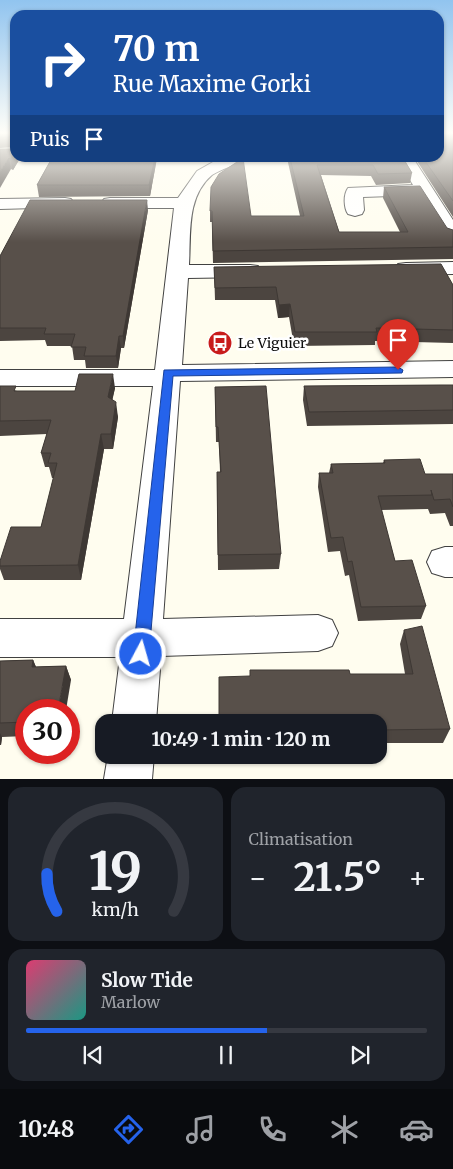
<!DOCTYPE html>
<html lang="fr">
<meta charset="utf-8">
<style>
:root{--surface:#171b24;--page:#20242c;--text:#f1f3f6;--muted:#9ea1a6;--line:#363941;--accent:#2563eb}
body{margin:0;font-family:Merriweather,serif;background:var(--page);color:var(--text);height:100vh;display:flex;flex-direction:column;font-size:19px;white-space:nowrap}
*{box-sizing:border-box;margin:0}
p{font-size:16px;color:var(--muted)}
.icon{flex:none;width:28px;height:28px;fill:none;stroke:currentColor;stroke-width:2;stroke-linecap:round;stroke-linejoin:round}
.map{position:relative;height:779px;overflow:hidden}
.drawer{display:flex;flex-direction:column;gap:8px;padding:8px;background:#0d0f14;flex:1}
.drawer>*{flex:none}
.banner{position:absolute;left:10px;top:10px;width:434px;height:152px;border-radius:15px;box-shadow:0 1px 4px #0004;background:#1a4fa0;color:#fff;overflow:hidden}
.speed{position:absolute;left:15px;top:699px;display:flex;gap:10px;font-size:25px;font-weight:700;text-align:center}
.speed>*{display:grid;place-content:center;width:65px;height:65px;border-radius:50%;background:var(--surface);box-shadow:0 1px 4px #0004;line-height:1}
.speed .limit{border:8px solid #d22;background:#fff;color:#111}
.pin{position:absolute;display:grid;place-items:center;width:42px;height:42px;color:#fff;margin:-51px -21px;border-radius:50% 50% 50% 0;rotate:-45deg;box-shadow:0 0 5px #0007}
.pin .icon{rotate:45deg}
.me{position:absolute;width:55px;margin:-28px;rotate:6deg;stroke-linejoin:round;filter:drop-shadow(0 0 4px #0008)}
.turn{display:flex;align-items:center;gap:18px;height:105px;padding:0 20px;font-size:22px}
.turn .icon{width:65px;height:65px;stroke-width:2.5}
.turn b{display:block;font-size:35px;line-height:42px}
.then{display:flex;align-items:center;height:48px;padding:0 20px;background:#0003;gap:10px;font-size:19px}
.big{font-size:38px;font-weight:700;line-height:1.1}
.drawer .tile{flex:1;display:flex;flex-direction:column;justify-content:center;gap:8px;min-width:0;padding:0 18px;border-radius:15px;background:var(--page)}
.drawer .dial{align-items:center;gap:0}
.dial svg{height:130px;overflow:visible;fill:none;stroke:var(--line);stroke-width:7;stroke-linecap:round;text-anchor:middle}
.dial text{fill:var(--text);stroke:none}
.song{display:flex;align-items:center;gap:15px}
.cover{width:60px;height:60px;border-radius:8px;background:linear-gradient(135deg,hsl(340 70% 55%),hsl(170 70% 35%))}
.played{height:5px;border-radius:2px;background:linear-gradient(90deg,var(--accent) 60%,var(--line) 60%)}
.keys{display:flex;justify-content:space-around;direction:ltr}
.heat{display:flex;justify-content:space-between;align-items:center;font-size:28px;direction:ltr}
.drawer .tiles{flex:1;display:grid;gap:8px;grid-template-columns:1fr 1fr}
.tile:last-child{grid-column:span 2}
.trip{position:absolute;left:95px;top:714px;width:292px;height:50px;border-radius:15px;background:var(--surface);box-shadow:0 1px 4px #0004;font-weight:700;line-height:50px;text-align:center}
.tab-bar{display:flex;height:80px;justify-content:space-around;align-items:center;background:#090b0e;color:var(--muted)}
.tab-bar .icon{width:35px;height:35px}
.tab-bar .active{color:var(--accent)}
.tab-bar b{font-size:22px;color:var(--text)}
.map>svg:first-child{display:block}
</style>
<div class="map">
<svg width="453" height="779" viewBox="0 0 453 779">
<rect width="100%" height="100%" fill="#fffdef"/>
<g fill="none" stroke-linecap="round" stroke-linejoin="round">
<defs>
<g id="street">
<path d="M220,158H242C236,166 221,169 212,175C186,197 191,234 189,265H250L258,266L261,271L258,276L250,277L188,278L182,365L453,361V377L180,381L163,619L318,615L332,620L338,633L332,646L318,651L161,656L156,722H112L120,657H0V619H124L153,386H0V370H155L174,208H110L104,207L101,203L104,199L110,198H178L197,171Z"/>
<path d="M397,158H413L453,220V241L446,239L419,195L363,197L364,210L362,214L355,216L348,214C344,208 343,195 348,188L413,185Z"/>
<polygon points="65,198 71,199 74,203 71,207 0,209 0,199"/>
<polygon points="453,262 453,274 406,275 398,274 395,269 398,264 406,263"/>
<polygon points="445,547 453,547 453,577 445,577 432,573 427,562 432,551"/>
<polygon points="108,755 154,755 152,779 104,779"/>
</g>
</defs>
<use href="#street" stroke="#414141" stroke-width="2"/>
<use href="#street" fill="#fff" fill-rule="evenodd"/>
</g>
<g fill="#4c4540">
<polygon points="0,133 15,133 15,147 0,148"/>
<polygon points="453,133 453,217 415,158 439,158"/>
<polygon points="0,149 15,158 18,158 19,160 13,170 11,169"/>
<polygon points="52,158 157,158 150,196 39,197 37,185"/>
<polygon points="287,158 403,158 412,173 410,183 376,185 371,176 321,175 339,232 400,232 383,198 384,187 447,228 453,230 453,259 213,263 212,222 210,222 210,211 251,216 300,216"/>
<polygon points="148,210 124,348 121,348 118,368 86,368 85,360 74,360 72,346 47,346 45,340 0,341 0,256"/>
<polygon points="214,267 453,285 453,343 375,341 375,345 294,346 289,317 278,318 275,300 215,300"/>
<polygon points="453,385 453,424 307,426 303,400 304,386"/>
<polygon points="0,386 17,391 75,391 115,388 112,400 118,417 113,449 104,449 81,580 4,580 0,569 0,561 41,527 54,478 52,478 49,467 45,467 41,453 47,434 0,436"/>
<polygon points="215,387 281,554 279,569 218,570 217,472 220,472 219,442 216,442"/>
<polygon points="384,460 425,474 453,474 453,526 450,526 445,513 430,514 428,509 381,510 395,561 426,606 421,619 358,621 349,575 345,576 340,551 328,552 318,487 319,473 329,473 331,464 383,463"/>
<polygon points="404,630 450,729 443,743 379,743 379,722 250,676 405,674 400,644"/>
<polygon points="33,660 36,667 66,666 71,680 26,710 26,736 2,737 1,745 0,745 0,661"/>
</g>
<g fill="#3e3834">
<polygon points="15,152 15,158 18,158 19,160 13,170 10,159"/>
<polygon points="9,158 11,169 0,188 0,172"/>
<polygon points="155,158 157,158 150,196 149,185"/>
<polygon points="147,200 148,210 124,348 123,336"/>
<polygon points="290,304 289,317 278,318 279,305"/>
<polygon points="119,336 121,348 118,368 116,356"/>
<polygon points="113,374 115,388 110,411 108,397"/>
<polygon points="116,402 118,417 113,449 111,434"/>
<polygon points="101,434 104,449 81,580 78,565"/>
<polygon points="33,660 39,674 32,667"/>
<polygon points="66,666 71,680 66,710 58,710"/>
<polygon points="0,733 2,737 1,745 0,744"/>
</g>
<g fill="#58504a" stroke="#3e3834">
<polygon points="0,133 15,133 15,145 13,137 0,137"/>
<polygon points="439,133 453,133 453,201 423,158 439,158"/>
<polygon points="0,149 15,149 15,152 10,159 9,158 0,172"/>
<polygon points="52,158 155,158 149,185 37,185"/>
<polygon points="243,158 251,216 304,216 290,158 403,158 412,173 378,174 373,165 317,165 339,232 408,232 384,187 420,186 447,228 453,230 453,247 213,251 212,211 210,211 211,187 219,174"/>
<polygon points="30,200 147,200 123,336 119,336 116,356 84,356 86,347 71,347 75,334 44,334 46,328 0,328 0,256"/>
<polygon points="441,264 453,285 453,330 376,328 377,332 295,332 290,304 279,305 276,287 215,288 214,267"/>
<polygon points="79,374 113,374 108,397 116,402 111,434 101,434 78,565 0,566 0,561 11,527 41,527 57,463 48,463 51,453 41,453 51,420 0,421 0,386 16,386 14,391 75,391"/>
<polygon points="441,385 453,385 453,410 309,412 304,386"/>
<polygon points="266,386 281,554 218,555 217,472 221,472 218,427 216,427 215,387"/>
<polygon points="420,459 425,474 453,474 453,507 450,499 434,500 431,490 432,495 378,496 395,561 412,560 426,606 361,607 352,561 348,562 343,537 331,538 319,473 333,473 331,464 385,463 384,460"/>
<polygon points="422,626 450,729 379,730 379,722 219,722 219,677 250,676 250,670 349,670 350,674 413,674 404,630"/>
<polygon points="33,660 32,667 66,666 58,710 26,710 26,722 0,723 0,661"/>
</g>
<linearGradient id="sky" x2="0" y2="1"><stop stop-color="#91c4ef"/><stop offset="0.55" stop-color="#fffef8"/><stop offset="1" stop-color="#fffef8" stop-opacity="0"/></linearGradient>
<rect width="453" height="242" fill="url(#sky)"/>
<polygon fill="#2563eb" stroke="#184099" points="398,367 403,370 402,373 173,376 149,654 147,660 141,663 135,660 133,654 164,370"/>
<defs>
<symbol id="bus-disc" viewBox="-11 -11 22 22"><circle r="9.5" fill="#c81c1c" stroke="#fff"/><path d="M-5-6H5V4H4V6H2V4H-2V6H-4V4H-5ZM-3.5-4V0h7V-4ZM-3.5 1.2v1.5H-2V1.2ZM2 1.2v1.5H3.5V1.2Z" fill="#fff"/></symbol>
</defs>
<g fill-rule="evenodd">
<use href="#bus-disc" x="206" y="329" width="28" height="28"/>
</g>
<g text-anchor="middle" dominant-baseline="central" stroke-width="5" stroke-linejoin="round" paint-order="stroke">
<g font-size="14" fill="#0e0e0e" stroke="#fff" text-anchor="start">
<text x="238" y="343">Le Viguier</text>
</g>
</g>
</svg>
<div class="speed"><div class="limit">30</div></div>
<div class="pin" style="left:398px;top:370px;background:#d93025"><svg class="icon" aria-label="arrive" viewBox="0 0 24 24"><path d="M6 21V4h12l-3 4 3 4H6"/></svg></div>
<svg class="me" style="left:141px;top:654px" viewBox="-20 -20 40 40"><circle r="17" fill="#2563eb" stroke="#fff" stroke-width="3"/><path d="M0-11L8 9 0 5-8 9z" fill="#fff"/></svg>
<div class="trip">10:49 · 1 min · 120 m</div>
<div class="banner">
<div class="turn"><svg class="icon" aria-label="right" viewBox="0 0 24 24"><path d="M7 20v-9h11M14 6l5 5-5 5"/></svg><div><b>70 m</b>Rue Maxime Gorki</div></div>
<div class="then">Puis<svg class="icon" aria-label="arrive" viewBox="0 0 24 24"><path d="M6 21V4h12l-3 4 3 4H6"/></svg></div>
</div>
</div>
<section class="drawer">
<div class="tiles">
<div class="tile dial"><svg viewBox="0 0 100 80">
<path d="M14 69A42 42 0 1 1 86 69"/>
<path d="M14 69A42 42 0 0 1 8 46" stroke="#2563eb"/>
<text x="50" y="56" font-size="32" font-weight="700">19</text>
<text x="50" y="72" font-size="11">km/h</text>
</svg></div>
<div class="tile"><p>Climatisation</p>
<div class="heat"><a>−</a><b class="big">21.5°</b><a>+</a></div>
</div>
<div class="tile">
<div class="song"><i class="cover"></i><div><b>Slow Tide</b><p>Marlow</p></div></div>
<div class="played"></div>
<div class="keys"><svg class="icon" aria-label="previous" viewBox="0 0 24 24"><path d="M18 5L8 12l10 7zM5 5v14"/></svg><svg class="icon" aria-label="pause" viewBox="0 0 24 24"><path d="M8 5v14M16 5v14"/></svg><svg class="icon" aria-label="next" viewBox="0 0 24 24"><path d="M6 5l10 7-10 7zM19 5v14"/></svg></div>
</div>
</div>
</section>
<nav class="tab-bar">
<b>10:48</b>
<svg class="icon active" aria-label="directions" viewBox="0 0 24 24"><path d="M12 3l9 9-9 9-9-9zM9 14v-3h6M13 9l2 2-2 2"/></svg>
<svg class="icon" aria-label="music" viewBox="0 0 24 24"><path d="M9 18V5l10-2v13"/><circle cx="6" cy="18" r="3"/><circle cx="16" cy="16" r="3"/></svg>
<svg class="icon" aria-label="phone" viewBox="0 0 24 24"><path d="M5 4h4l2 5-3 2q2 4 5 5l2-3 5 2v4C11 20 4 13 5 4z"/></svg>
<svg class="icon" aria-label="climate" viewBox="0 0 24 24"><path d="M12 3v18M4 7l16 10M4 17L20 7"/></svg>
<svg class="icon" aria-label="car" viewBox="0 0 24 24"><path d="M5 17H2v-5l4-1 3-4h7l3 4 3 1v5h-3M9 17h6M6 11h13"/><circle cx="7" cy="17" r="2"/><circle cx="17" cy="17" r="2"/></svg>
</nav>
